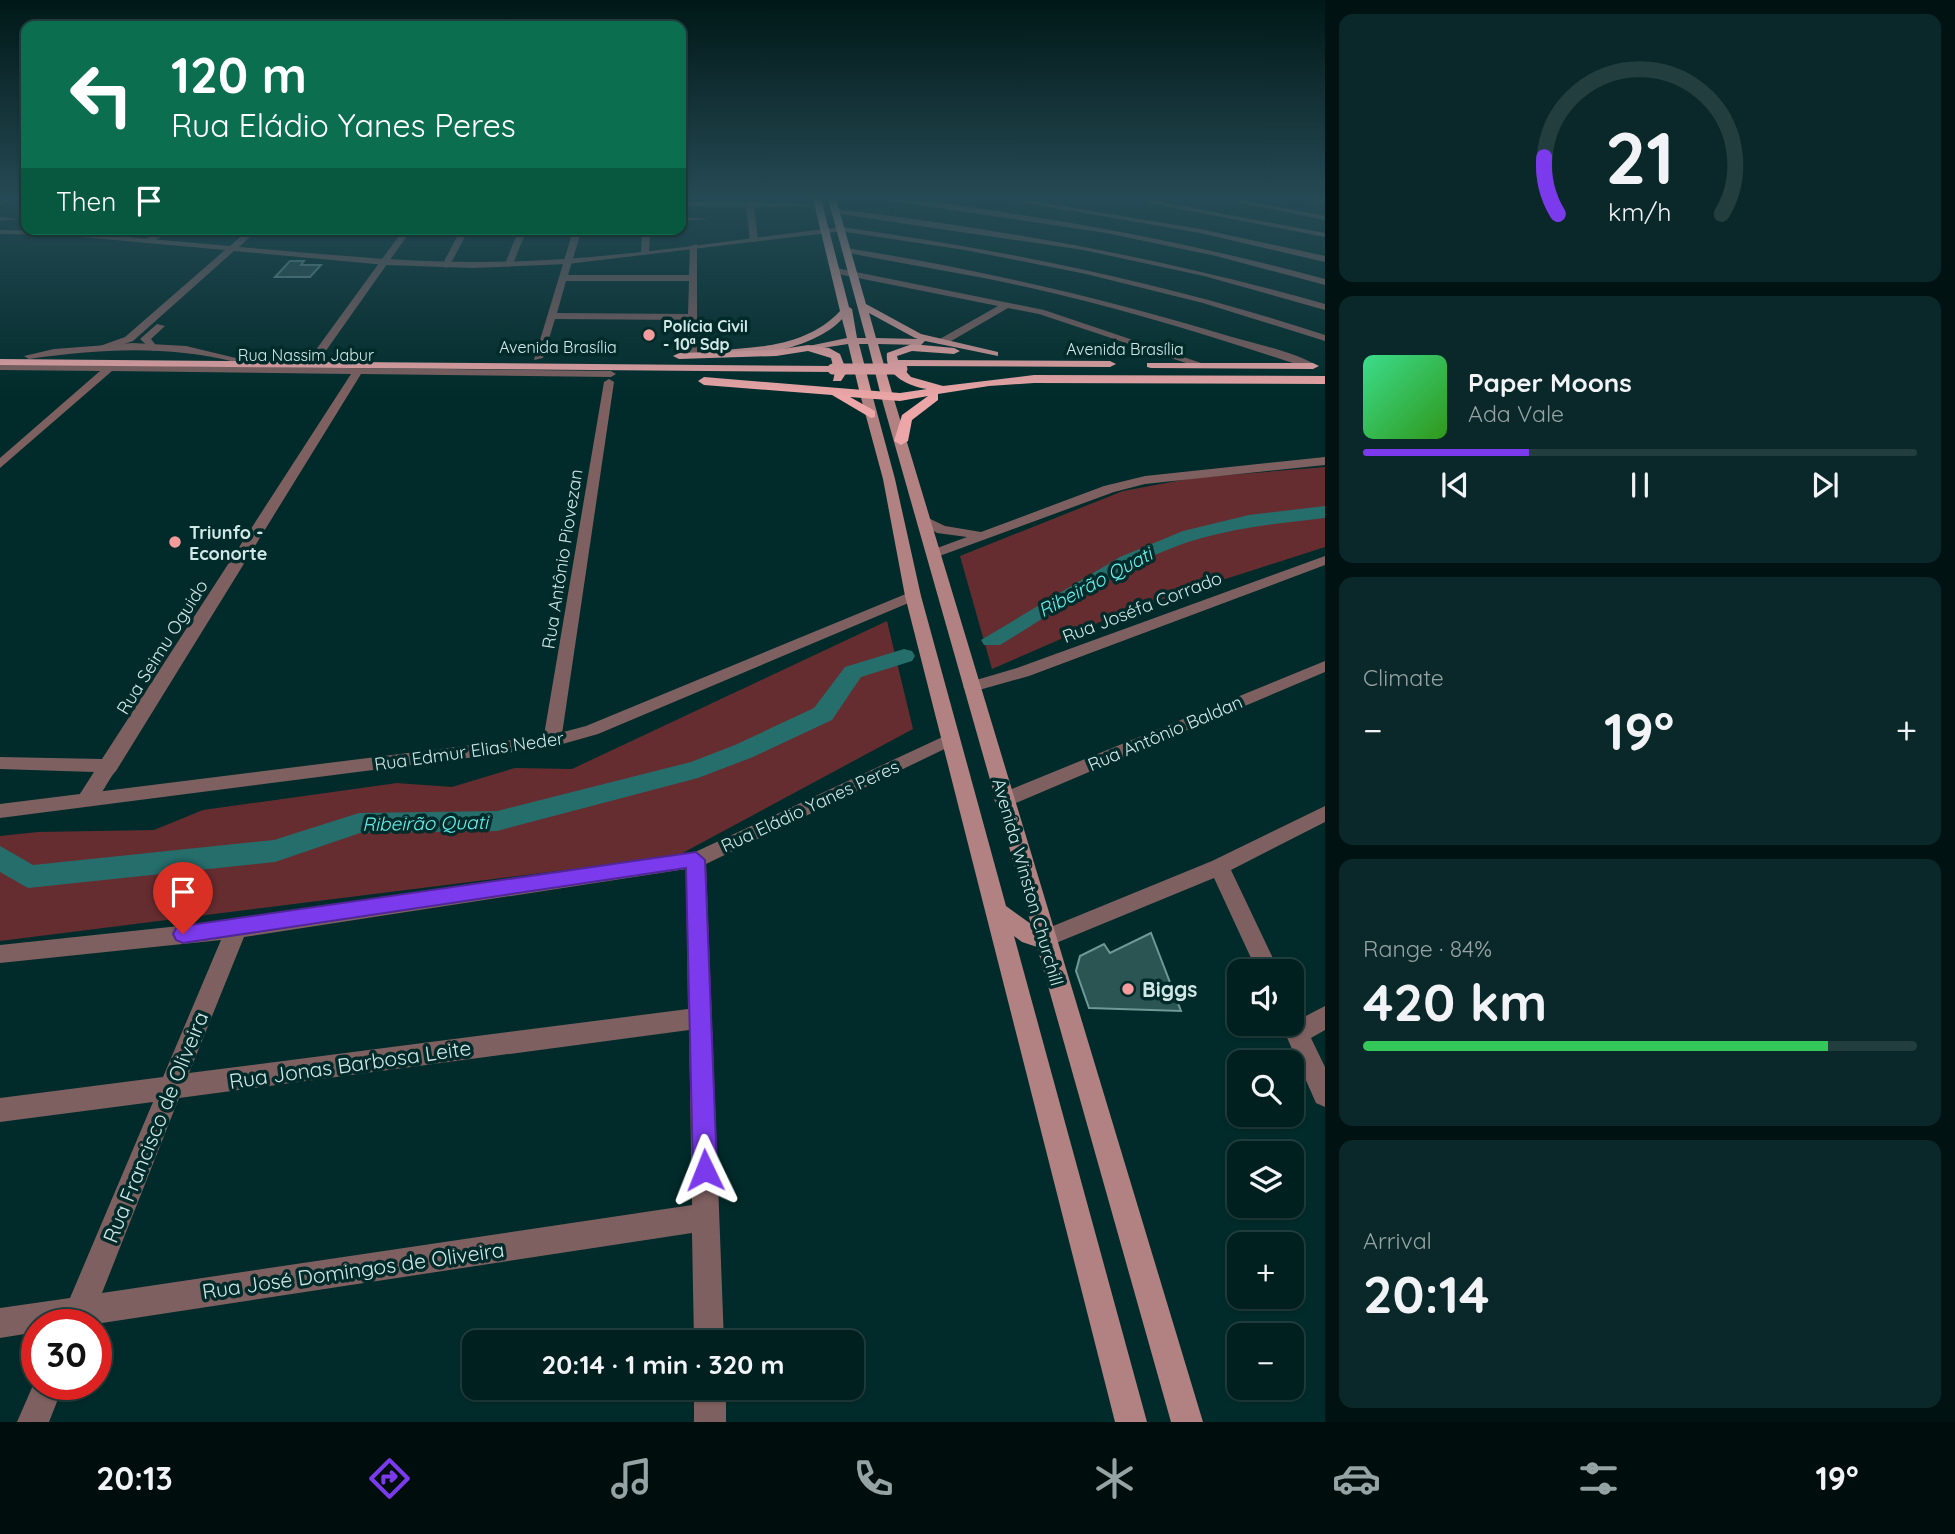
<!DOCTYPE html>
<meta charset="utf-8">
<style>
:root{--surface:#002020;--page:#0a2829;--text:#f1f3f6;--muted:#95a3a5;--line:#223e3e;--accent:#7c3aed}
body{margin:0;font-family:Quicksand,sans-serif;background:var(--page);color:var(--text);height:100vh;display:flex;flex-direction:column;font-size:26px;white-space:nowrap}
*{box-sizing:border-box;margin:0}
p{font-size:23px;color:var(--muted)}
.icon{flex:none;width:38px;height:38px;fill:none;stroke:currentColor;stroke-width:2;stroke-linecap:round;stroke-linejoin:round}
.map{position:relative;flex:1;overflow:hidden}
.side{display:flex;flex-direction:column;gap:14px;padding:14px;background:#001212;width:630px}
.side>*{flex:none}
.hud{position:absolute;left:21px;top:21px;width:665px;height:214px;border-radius:14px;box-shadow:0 2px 5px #0004,0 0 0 2px var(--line);background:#0b6e4f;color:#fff;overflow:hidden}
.tools{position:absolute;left:1227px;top:959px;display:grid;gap:14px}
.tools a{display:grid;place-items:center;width:77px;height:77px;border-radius:14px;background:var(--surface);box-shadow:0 2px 5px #0004,0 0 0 2px var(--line);font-size:35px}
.speed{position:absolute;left:21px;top:1309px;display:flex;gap:14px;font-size:35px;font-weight:700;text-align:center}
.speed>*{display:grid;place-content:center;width:91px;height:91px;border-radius:50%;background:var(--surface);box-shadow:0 2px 5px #0004,0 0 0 2px var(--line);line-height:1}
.speed .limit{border:10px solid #d22;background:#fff;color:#111}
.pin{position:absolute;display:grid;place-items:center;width:60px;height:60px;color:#fff;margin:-72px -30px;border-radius:50% 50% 50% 0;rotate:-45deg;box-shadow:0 0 7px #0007}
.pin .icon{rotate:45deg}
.me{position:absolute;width:77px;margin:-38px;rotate:358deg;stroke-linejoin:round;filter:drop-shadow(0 0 5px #0008)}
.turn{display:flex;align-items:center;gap:24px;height:147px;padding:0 35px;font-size:32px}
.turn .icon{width:91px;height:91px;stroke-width:2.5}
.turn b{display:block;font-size:49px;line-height:60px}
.then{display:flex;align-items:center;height:66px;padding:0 35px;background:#0003;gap:14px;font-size:26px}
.big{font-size:52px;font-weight:700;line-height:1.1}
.side .widget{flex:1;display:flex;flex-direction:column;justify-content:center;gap:10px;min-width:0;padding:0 24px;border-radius:14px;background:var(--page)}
.side .dial{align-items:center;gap:0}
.dial svg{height:182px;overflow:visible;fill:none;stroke:var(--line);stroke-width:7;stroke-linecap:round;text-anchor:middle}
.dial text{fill:var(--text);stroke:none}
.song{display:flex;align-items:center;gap:21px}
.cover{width:84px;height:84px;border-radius:10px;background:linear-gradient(135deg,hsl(150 70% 55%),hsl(110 70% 35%))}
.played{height:7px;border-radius:4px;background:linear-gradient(90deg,var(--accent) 30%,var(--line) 30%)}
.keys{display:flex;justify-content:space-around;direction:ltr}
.heat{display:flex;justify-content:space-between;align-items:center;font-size:38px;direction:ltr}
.charge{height:10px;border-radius:5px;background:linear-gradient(90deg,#34c759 84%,var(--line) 0)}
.trip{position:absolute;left:462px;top:1330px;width:402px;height:70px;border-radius:14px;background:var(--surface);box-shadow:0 2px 5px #0004,0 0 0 2px var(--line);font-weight:700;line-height:70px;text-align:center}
.dock{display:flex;height:112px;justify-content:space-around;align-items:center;background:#000d0d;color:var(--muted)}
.dock .icon{width:49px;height:49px}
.dock .selected{color:var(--accent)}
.dock b{font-size:32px;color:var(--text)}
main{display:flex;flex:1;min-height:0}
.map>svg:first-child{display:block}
</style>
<main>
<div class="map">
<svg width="1325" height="1422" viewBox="0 0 1325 1422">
<rect width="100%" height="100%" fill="#002b2a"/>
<g fill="#662d30">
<polygon points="1325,467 1325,547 1123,612 992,669 960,556 1123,491 1193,478"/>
<polygon points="887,621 913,729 677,856 0,941 0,836 38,832 154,830 203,810 397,783 452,787 515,768 572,769"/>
</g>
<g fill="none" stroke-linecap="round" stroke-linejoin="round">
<g fill="#256e6c" fill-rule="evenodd">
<path d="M1325,506V518C1282,523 1240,527 1198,539C1127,560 1063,607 1000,645H984L981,640L1120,557L1183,531L1249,515Z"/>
<polygon points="904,649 912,651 915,656 912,661 861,677 832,720 753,757 698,778 497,831 360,833 275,862 28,888 0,872 0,846 33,865 274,840 359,813 497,811 691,762 735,745 814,708 845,667"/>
</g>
</g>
<g fill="#2b5553" stroke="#6d9996" stroke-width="2">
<polygon points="290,261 304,261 301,265 321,265 310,277 275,277"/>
<polygon points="1151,933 1181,1011 1089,1008 1076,971 1080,956 1104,944 1110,953"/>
</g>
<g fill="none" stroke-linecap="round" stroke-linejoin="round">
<g fill="#7f6060" fill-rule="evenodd">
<polygon points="12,199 11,201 0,205 0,200"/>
<polygon points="745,199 753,199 753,202 822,205 754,207 758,240 754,242 750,240 746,207 681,206 681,202 746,202"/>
<path d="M879,199C927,199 975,208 1022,215C1125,231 1225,252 1325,279V285L1216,256L1106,233Z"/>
<polygon points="1129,199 1145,199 1325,233 1325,237"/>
<polygon points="1222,199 1238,199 1325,216 1325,220"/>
<polygon points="1308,199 1325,200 1325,204 1309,201"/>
<path d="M836,209C1002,229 1164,258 1325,304V310L1204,276L1083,250L833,213Z"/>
<polygon points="0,217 19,219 0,221"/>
<polygon points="681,217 710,219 681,221"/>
<path d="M842,227C1006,250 1167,283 1325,335V341L1203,303L1086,274L965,250L839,231Z"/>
<polygon points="104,229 114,229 102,238 96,238 96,234"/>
<polygon points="161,229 170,229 152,243 146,243 146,239"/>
<path d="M268,229H582L568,275H689L690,246L697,244V355L692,358L687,355L688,320L555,319L543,358L534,360L572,234H525L513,264L509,267L505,264L517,234L467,233L450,265L446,268L442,265L459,233H409L318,362H310V358L401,233ZM566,281H689L688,314L557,313Z"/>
<polygon points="642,229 650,229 649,253 645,255 641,253"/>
<path d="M847,248C977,269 1105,298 1232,337C1253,343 1301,354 1317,366L1308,368C1214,337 1119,307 1022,286C963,273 903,264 844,252Z"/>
<polygon points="836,268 1044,310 1207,365 1198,367 1039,314 1008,308 946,344 938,344 938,340 998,306 833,273"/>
<path d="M133,343L186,346L240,359L235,362C166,345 99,349 29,359L24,356L54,349Z"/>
<path d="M0,364L611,371L616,374L611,377L361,374L116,771C105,782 98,811 79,805L76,800L94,772L0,769V757L102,759L351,374L112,371L0,468V458L100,371L0,370Z"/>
<polygon points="609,379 614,382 561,741 552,747 543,741 604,382"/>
<polygon points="1325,556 1325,565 1029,676 972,692 963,687 966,683 1017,668"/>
<polygon points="1325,661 1325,672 1011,805 997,805 994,800 997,795"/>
<path d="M951,733L957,735L960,739L957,743L706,864L724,1342H694L692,1233L89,1325H37V1332L0,1338V1308L70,1298L153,1102L0,1122V1098L163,1077L221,940L0,963V945L236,920L693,853ZM686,869L688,1009L189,1073L244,937ZM689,1030L692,1205L102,1293L179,1098Z"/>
<polygon points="1325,806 1325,822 1231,870 1279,971 1257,971 1214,878 1044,948 1036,945 1033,939 1036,933 1212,861"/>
<polygon points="1325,1006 1325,1030 1311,1038 1325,1067 1325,1107 1316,1103 1281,1024 1292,1024 1292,1012 1300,1014 1302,1018"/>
<polygon points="37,1376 37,1384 64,1384 49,1422 17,1422"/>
<rect x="694" y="1388" width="32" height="34"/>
</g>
<g fill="#7f6060" fill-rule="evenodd">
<polygon points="1003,199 1020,199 1200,229 1325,256 1325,262 1200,233"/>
<path d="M842,227L845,231L567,264L473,268L386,265L234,251L133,341L104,351L100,350V346L125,337L225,250L59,235L0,234V230L59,231L230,246L249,229H258L239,247C316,253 394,262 472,262C595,263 720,241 842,227Z"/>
<polygon points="157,324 165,326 151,339 158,348 153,351 140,339"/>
<polygon points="1325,457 1325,465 1145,484 1114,492 934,558 929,557 929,551 967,537 937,533 917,520 924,516 945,526 981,532 1104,486 1145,476"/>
<polygon points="913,591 918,593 921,596 918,599 598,734 552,747 0,818 0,804 552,735 586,726"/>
</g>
<polygon fill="#b28182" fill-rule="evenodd" points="866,391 872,394 895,479 921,596 1006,906 1031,924 881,396 887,393 893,396 1203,1422 1171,1422 1037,947 1022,942 1014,936 1147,1422 1115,1422 905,596 883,479 860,394"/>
<path fill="#da9b9b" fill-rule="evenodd" d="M813,199H821L849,307L852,309L857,338H866L828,199H836L866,304L921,334L998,352V356L925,341L921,345L878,344L893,396L887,399L881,396L868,344H859L872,394L866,397L860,394L848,344L809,350L804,347L847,338L842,319C818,346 754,360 719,355V351L723,350C766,347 809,344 840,311ZM869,313L915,338L918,339L876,338Z"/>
<g fill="#eca6a7" fill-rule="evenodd">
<path d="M912,344L954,348L960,351L954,354L912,351L897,356L898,360L1110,361L1116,364L1110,367L901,366L911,377L943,386L1034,375L1325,376V384L1034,383L989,386L938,394V400L912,420L908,441L901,445L894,441L902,415L928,396L900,401L850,397L875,411V417L871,418L832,395L704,385L698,381L704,377L900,393L927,389C908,386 884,375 887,353Z"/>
<polygon points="808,345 829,348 840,354 847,372 841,381 833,381 835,372 0,365 0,359 833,366 831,358 808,351 776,356 679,359 673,356 679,353 776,350"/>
<polygon points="1147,363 1313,363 1319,366 1313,369 1151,368 1147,367"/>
</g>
<polyline stroke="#eca6a7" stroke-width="11" points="833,369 902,369"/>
</g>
<linearGradient id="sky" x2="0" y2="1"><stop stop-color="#001817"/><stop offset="0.5" stop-color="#264a55"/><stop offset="1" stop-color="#264a55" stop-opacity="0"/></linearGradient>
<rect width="1325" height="398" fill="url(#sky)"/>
<polygon fill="#7c3aed" stroke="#51269a" stroke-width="2" points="696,852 705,860 717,1170 714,1178 705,1182 697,1178 693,1170 686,868 183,943 176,940 173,934 176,928 183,926"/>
<g fill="#f59b9c" stroke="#002b2a" stroke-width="2.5">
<circle cx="649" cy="335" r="7"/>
<circle cx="175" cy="542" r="7"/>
<circle cx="1128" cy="989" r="7"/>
</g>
<g text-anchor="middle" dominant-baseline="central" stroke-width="7" stroke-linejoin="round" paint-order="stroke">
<g font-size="16" font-weight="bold" fill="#d2e8e7" stroke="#002b2a" text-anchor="start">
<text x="663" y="326">Polícia Civil<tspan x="663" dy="18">- 10ª Sdp</tspan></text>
</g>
<g font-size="16" fill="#d2e8e7" stroke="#002b2a">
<text x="558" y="347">Avenida Brasília</text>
<text x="1125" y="349">Avenida Brasília</text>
<text x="306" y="355">Rua Nassim Jabur</text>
</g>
<g font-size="18" font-weight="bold" fill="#d2e8e7" stroke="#002b2a" text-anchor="start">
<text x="189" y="532">Triunfo -<tspan x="189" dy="21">Econorte</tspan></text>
</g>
<g font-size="18" fill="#d2e8e7" stroke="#002b2a">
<text transform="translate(562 559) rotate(-81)">Rua Antônio Piovezan</text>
<text transform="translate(1142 607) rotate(-21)">Rua Joséfa Corrado</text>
<text transform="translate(162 647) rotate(-58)">Rua Seimu Oguido</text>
<text transform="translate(1165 733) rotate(-23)">Rua Antônio Baldan</text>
<text transform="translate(469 751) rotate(-8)">Rua Edmur Elias Neder</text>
<text transform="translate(810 806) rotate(-25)">Rua Eládio Yanes Peres</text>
<text transform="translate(1028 882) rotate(74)">Avenida Winston Churchill</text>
</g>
<g font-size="19" font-style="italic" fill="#6af1ec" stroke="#002b2a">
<text transform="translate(1095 582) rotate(-28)">Ribeirão Quati</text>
<text transform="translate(425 823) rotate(-1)">Ribeirão Quati</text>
</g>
<g font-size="21" font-weight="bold" fill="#d2e8e7" stroke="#002b2a" text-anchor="start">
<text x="1142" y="989">Biggs</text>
</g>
<g font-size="21" fill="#d2e8e7" stroke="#002b2a">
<text transform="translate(350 1064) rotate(-8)">Rua Jonas Barbosa Leite</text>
<text transform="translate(155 1127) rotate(-68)">Rua Francisco de Oliveira</text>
<text transform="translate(353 1270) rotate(-8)">Rua José Domingos de Oliveira</text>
</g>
</g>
</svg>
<div class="tools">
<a><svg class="icon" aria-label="sound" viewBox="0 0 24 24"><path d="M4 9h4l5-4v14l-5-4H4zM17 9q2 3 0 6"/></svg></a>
<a><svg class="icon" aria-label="search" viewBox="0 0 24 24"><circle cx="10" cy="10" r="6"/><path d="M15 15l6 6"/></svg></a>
<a><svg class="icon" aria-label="layers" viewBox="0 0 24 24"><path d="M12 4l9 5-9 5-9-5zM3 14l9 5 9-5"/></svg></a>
<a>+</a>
<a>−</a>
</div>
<div class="speed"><div class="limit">30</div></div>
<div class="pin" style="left:183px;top:934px;background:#d93025"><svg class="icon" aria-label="arrive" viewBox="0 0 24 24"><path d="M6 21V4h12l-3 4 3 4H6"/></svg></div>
<svg class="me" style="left:705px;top:1170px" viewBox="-20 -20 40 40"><path d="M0-17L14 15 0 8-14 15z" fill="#7c3aed" stroke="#fff" stroke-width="4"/></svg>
<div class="trip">20:14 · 1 min · 320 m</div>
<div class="hud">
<div class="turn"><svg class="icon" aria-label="left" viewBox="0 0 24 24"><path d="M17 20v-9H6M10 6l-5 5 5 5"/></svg><div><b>120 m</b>Rua Eládio Yanes Peres</div></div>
<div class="then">Then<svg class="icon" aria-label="arrive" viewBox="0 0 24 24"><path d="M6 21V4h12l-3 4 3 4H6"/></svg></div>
</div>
</div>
<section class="side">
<div class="widget dial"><svg viewBox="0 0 100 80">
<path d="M14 69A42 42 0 1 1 86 69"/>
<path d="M14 69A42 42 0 0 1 8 44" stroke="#7c3aed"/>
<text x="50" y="56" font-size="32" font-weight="700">21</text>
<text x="50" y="72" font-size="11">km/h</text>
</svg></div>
<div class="widget">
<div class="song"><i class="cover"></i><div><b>Paper Moons</b><p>Ada Vale</p></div></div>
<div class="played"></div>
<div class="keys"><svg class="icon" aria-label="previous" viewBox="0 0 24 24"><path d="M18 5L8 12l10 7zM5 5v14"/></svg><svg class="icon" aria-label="pause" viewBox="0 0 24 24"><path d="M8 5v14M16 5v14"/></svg><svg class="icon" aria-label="next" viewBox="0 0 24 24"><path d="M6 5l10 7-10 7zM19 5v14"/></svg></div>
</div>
<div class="widget"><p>Climate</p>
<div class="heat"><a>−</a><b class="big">19°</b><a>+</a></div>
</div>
<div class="widget"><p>Range · 84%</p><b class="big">420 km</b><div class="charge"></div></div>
<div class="widget"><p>Arrival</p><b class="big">20:14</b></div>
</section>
</main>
<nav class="dock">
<b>20:13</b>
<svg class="icon selected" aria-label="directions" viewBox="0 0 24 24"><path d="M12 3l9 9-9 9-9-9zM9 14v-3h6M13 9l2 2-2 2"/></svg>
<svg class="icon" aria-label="music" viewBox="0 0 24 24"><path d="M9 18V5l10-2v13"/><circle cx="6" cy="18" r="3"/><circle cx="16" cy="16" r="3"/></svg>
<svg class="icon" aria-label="phone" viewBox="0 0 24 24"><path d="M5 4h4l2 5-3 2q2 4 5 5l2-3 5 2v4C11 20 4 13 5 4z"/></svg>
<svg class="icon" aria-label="climate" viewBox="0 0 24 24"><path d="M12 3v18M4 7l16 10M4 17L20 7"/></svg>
<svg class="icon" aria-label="car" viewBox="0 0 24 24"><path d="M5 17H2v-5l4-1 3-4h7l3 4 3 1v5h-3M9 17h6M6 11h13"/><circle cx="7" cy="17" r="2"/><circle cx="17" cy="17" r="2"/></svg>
<svg class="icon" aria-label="filters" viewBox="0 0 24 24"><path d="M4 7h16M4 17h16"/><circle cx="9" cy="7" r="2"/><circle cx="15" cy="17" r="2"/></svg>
<b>19°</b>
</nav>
